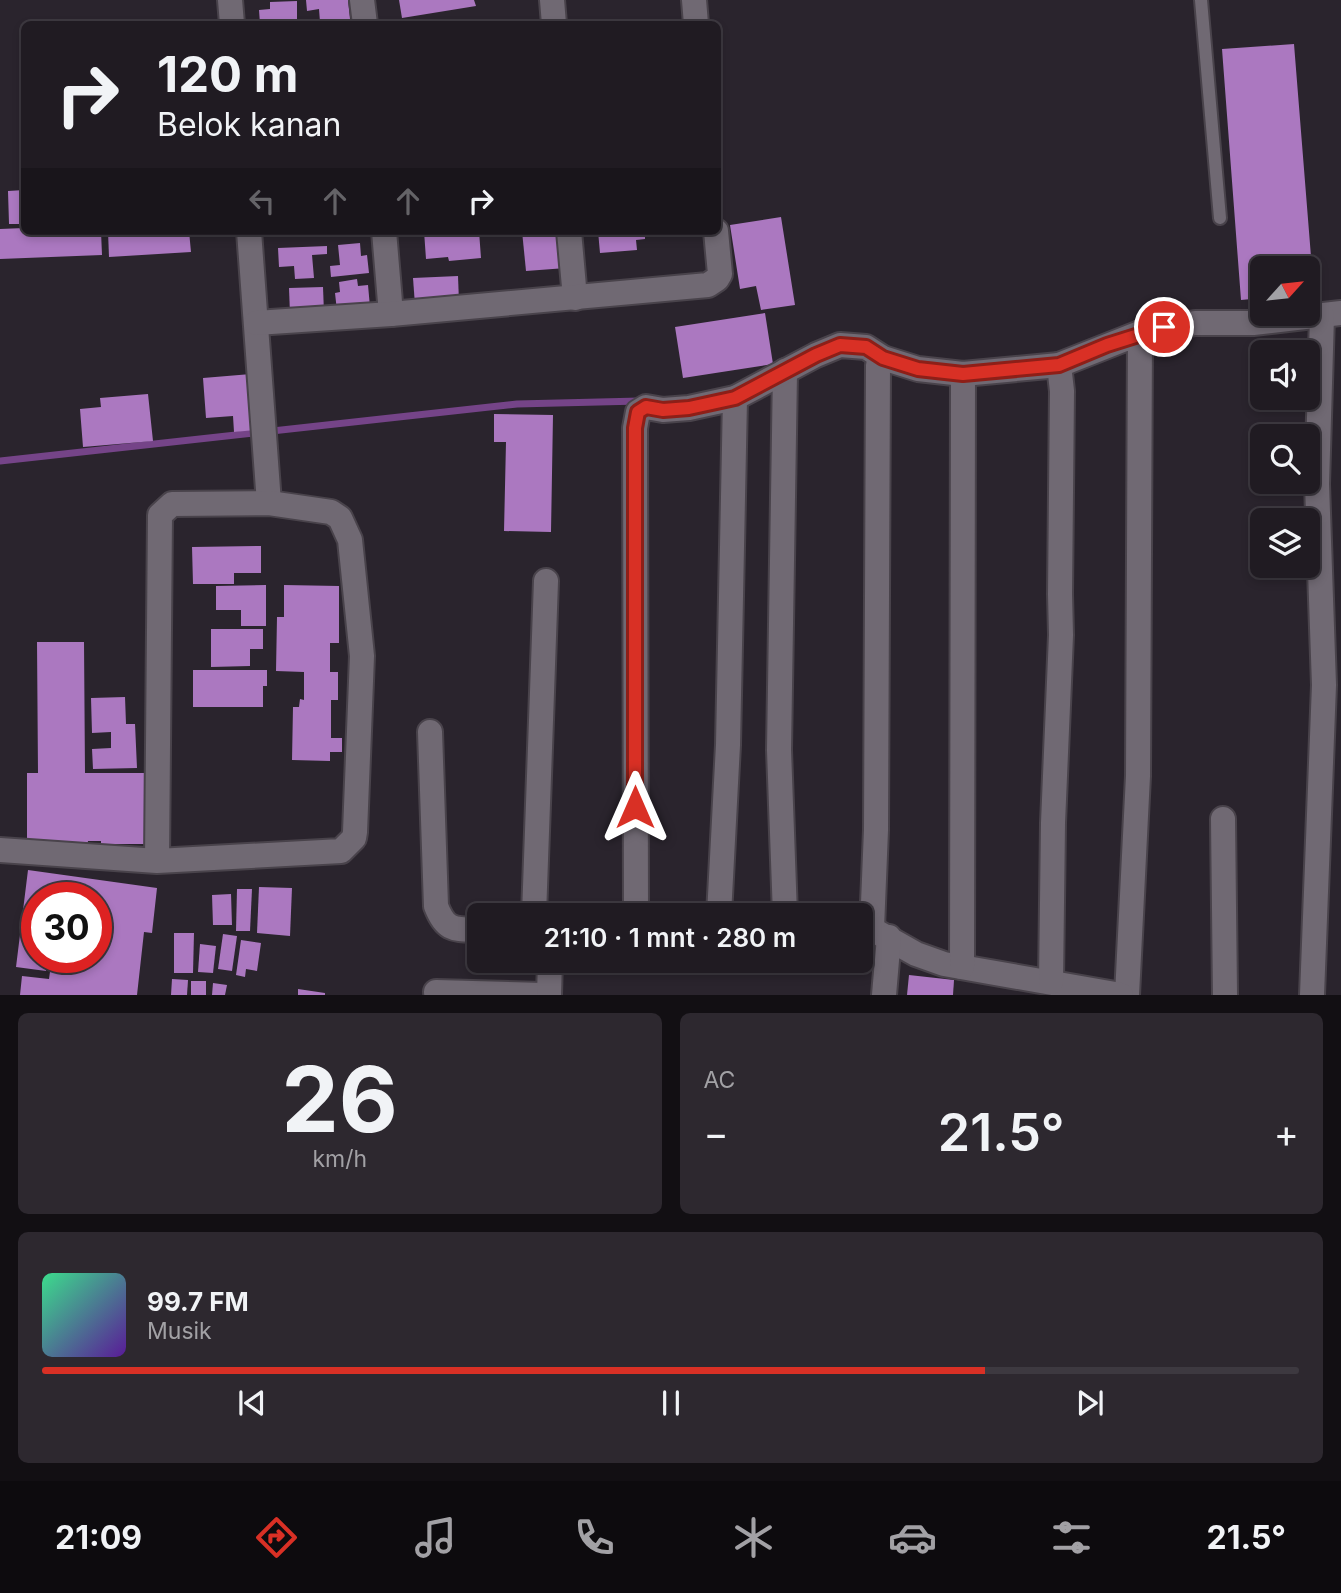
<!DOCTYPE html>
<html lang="id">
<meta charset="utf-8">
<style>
:root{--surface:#201b22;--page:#2d282f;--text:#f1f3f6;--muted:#a2a1a5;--line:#3d3940;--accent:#d93025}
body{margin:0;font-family:Inter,sans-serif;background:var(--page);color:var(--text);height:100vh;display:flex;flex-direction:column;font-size:26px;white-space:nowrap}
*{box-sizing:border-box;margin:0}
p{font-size:23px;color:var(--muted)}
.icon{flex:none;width:38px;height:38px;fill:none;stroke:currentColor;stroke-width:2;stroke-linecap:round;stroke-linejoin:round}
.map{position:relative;height:995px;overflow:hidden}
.sheet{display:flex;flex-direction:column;gap:18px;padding:18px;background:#120f13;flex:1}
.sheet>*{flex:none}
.banner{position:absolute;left:21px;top:21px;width:700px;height:214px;border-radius:10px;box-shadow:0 4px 10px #0003,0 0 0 2px var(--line);background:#201b22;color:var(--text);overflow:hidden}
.needle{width:46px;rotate:63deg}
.buttons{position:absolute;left:1250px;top:256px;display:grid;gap:14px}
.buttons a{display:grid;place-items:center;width:70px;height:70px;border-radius:10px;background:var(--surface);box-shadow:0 4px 10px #0003,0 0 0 2px var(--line);font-size:35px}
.speed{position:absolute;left:21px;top:882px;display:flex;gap:14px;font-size:35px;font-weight:700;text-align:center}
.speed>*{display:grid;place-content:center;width:91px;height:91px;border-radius:50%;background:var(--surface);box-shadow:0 4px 10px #0003,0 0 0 2px var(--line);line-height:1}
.speed .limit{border:10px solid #d22;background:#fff;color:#111}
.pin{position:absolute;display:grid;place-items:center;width:60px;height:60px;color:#fff;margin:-30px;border:4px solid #fff;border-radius:50%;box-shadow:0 2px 7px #0007}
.me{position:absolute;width:77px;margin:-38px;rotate:0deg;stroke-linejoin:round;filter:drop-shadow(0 0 5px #0008)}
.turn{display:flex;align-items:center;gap:24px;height:147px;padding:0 21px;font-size:32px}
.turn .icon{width:91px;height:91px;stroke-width:2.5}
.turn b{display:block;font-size:49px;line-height:60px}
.lanes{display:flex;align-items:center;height:66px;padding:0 21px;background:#0003;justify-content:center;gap:35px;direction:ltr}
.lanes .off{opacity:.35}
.big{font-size:52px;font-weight:600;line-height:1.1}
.sheet .card{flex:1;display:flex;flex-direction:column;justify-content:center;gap:10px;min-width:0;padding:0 24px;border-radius:10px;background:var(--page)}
.sheet .dial{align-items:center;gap:0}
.dial b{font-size:91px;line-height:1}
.song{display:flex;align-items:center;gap:21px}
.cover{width:84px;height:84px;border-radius:10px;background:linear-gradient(135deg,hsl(150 70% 55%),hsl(270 70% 35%))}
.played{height:7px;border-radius:4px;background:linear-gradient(90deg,var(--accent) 75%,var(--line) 75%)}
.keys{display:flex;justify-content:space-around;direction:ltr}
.heat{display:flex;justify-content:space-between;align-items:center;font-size:38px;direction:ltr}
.sheet .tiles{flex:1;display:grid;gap:18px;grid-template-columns:1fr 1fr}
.card:last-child{grid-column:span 2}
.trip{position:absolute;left:467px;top:903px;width:406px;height:70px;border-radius:10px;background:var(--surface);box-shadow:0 4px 10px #0003,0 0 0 2px var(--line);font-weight:600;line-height:70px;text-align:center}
.dock{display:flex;height:112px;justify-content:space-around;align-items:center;background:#0d0b0e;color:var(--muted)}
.dock .icon{width:49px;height:49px}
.dock .on{color:var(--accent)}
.dock b{font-size:32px;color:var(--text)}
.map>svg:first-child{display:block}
</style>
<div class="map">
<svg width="1341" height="995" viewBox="0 0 1341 995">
<rect width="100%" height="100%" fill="#2a242d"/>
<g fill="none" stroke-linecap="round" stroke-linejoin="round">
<polyline stroke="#754488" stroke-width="7" points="0,461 517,404 640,401"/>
</g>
<g fill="#ab78c0">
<polygon points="306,0 348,0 350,19 336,20 336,24 312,24 312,23 320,22 319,9 307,11"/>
<polygon points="399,0 474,0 476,6 402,18"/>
<polygon points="297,1 297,20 305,20 305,24 260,24 259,10 270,9 270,2"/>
<polygon points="1294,44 1314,294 1307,295 1307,268 1262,268 1262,298 1241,300 1222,49"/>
<polygon points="24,190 24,224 9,224 8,191"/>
<polygon points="781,217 795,305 761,310 756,286 740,289 730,225"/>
<polygon points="24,228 24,231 101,231 102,255 0,259 0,229"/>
<polygon points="108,231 189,231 191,252 109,257"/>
<polygon points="424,231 479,231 481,258 449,261 448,257 426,259"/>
<polygon points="522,231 563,231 566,268 526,271"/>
<polygon points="598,231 645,231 645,239 636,240 637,250 600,253"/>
<polygon points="360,243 361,256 367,255 369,273 331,277 330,266 340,265 338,245"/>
<polygon points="327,246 327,254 312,255 314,278 295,279 294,266 279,267 278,248"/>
<polygon points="458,276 459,302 415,305 413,278"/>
<polygon points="357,279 358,286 368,285 370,307 337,311 335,293 340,292 339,282"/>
<polygon points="323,287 324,313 290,314 289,288"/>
<polygon points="765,313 773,364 683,378 675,327"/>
<polygon points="251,374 256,430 234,432 233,416 206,418 203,378"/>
<polygon points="148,394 153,441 83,447 80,409 101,407 100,398"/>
<polygon points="494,414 553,415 551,532 504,531 506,442 494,442"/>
<polygon points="261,546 261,573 234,573 234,584 193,584 192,547"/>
<polygon points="266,585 266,626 241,626 241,610 216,610 216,586"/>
<polygon points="284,585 339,586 339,643 330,643 330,672 338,672 338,700 331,700 331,738 342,738 342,752 330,752 330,761 292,760 293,707 299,707 300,699 304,700 304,672 276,671 277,617 284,617"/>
<polygon points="211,629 263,629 263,649 250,649 250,666 211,667"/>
<polygon points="37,642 84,642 85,773 155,773 155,844 101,844 101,841 88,841 87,847 27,846 27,773 38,773"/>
<polygon points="193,670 267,670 267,686 263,686 263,707 193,707"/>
<polygon points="125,697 126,724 135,724 137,768 93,769 92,749 111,748 111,732 92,733 91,698"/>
<polygon points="28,870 157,888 152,933 144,932 137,995 20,995 22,976 49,979 52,957 96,957 96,898 37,898 37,957 48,957 46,971 16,967"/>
<polygon points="259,887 292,888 290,936 257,933"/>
<polygon points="237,889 252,889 250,931 236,931"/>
<polygon points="231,894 232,925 213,925 212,895"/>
<polygon points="174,933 194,933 193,973 174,973"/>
<polygon points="223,934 237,936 232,971 218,969"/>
<polygon points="241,940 261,943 257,971 246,969 245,977 236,975"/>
<polygon points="200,944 216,946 213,973 198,972"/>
<polygon points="909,975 954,980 953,995 907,995"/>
<polygon points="172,979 188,980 187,995 171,995"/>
<rect x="191" y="981" width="15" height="14"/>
<polygon points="213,983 227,985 225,995 212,995"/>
<polygon points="298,989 325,993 325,995 298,995"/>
</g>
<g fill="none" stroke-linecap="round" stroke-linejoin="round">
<defs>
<polyline id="lane" points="1201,0 1220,218"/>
<g id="street">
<polyline points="230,0 232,24"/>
<polyline points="362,0 365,24"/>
<polyline points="552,0 554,24"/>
<polyline points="694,0 696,24"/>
<polyline points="249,231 269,503"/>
<polyline points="384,231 391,314"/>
<polyline points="569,231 575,298"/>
<polyline points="256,323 391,314 708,285 717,279 720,274 716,231"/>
<polyline points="1140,333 1195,323 1253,323 1341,313"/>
<polyline points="785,371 779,750 785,915"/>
<path d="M430,732L436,906C446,932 455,929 480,930"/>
<polyline points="1223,819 1225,995"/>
<polyline points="0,850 157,861 341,851 354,838 355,832 362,656 350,540 340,518 331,512 269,503 172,504 160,515 157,861"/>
<polyline points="534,915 546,581"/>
<polyline points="636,915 635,428 638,412 646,407 663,410 689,408 735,398 816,355 840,345 866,347 883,358 918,369 963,374 1059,365 1140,333 1138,776 1127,995"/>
<polyline points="719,915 728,745 735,398"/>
<polyline points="861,923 916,954 944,964 1121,995"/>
<polyline points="872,928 876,830 878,365 883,358"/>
<polyline points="962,967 963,374"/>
<polyline points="1051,982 1053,823 1061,635 1060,594 1062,391 1059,365"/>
<polyline points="436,992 542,995"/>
<polyline points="549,995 550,961"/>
<polyline points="884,995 889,937"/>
<polyline points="1312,995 1324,685 1317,484 1322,316"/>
</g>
</defs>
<use href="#lane" stroke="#49434b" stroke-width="16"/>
<use href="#street" stroke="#49434b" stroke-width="28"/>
<use href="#lane" stroke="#706973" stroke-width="12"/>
<use href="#street" stroke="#706973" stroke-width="24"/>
</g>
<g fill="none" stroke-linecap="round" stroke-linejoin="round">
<defs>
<polyline id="route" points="635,807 635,428 638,412 646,407 663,410 689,408 735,398 816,355 840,345 866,347 883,358 918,369 963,374 1059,365 1107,345 1164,327"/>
</defs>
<use href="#route" stroke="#8d1f18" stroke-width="18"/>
<use href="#route" stroke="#d93025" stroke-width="12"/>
</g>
</svg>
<div class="buttons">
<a><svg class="needle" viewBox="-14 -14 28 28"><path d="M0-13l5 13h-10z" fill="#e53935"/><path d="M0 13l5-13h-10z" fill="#a2a1a5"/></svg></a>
<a><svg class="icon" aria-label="sound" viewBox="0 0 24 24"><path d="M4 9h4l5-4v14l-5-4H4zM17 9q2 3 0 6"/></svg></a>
<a><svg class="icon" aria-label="search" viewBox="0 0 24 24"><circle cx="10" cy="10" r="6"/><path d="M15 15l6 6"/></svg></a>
<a><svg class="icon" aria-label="layers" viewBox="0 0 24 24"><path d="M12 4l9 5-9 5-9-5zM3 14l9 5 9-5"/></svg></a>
</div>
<div class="speed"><div class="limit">30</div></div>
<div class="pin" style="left:1164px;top:327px;background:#d93025"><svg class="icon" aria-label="arrive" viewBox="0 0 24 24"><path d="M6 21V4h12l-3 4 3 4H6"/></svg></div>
<svg class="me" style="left:635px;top:807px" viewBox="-20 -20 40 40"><path d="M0-17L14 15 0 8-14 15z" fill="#d93025" stroke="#fff" stroke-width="4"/></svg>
<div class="trip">21:10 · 1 mnt · 280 m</div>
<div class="banner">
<div class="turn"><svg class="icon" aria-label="right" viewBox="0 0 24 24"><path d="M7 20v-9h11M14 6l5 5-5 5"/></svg><div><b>120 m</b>Belok kanan</div></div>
<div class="lanes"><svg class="icon off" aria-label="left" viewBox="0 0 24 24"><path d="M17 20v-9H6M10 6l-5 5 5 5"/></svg><svg class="icon off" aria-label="ahead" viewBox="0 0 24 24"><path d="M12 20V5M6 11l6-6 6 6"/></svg><svg class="icon off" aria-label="ahead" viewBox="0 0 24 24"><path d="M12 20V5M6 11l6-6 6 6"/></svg><svg class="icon" aria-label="right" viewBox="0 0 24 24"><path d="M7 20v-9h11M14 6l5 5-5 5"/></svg></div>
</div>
</div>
<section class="sheet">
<div class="tiles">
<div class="card dial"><b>26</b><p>km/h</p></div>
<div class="card"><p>AC</p>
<div class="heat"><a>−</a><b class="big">21.5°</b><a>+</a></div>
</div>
<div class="card">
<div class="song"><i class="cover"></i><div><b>99.7 FM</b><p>Musik</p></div></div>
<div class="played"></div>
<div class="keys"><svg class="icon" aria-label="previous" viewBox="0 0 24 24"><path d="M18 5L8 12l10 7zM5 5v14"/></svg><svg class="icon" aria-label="pause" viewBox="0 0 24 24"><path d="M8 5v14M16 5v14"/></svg><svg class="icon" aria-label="next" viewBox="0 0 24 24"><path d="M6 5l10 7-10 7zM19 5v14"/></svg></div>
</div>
</div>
</section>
<nav class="dock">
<b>21:09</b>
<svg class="icon on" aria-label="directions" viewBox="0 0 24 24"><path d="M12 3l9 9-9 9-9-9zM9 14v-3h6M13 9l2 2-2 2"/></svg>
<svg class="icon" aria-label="music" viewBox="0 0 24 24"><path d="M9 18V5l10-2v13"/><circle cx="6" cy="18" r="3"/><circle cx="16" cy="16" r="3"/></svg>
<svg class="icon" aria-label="phone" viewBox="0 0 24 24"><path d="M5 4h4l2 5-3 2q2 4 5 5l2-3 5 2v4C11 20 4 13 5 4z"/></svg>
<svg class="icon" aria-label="climate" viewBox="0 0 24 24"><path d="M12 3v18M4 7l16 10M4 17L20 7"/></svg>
<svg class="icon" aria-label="car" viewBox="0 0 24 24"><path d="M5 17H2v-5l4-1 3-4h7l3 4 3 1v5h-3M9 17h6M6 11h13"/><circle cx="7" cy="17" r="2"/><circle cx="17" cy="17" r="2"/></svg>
<svg class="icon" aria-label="filters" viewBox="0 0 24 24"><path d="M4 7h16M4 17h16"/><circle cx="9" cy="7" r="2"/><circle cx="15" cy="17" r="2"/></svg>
<b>21.5°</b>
</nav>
